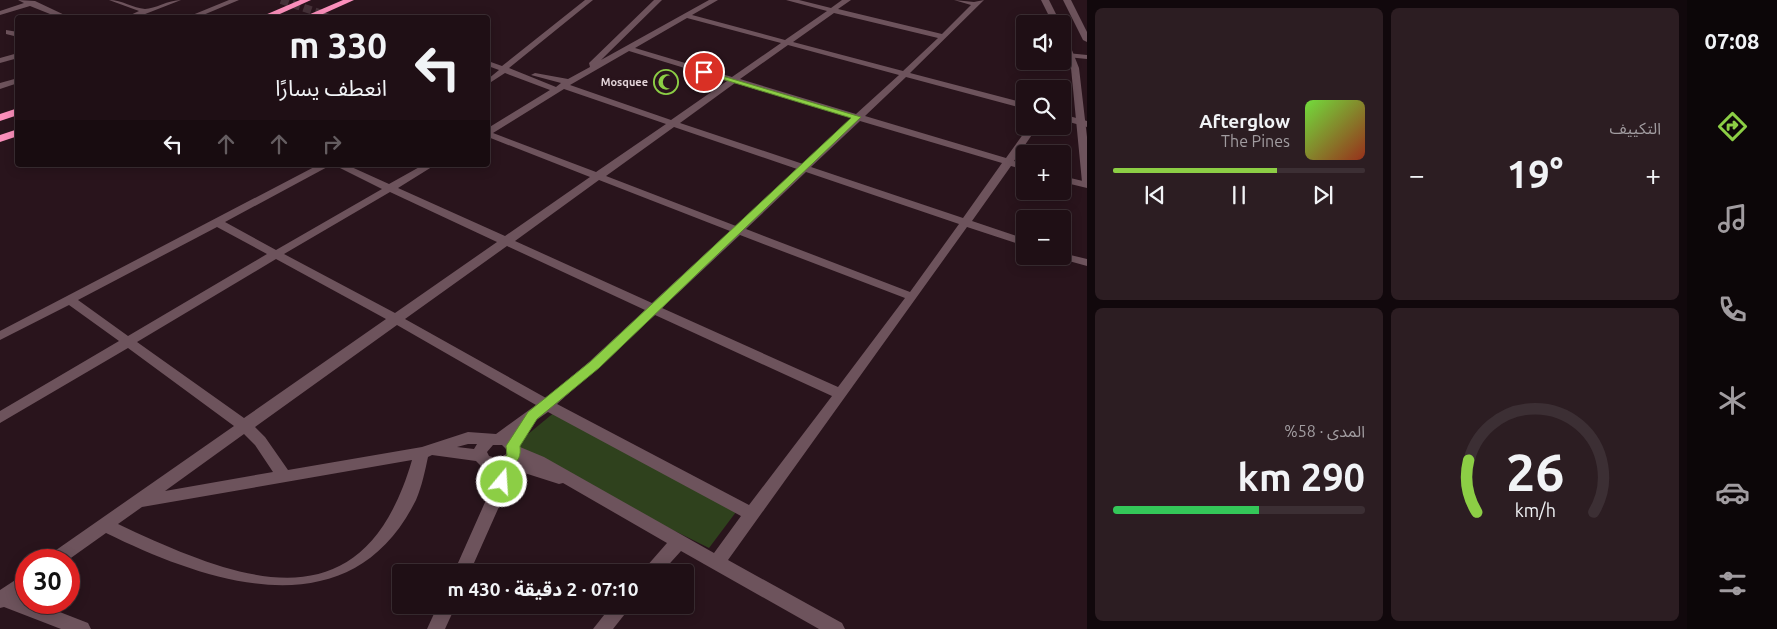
<!DOCTYPE html>
<html lang="ar">
<meta charset="utf-8">
<style>
:root{--surface:#1f0f15;--page:#2c1d22;--text:#f1f3f6;--muted:#a19ca0;--line:#3c2f34;--accent:#8cce45}
body{margin:0;font-family:Ubuntu,"Noto Sans Arabic",sans-serif;background:var(--page);color:var(--text);direction:rtl;height:100vh;display:flex;flex-direction:column;font-size:19px;white-space:nowrap}
*{box-sizing:border-box;margin:0}
p{font-size:16px;color:var(--muted)}
.icon{flex:none;width:28px;height:28px;fill:none;stroke:currentColor;stroke-width:2;stroke-linecap:round;stroke-linejoin:round}
.map{position:relative;flex:1;overflow:hidden;direction:ltr}
.side{display:flex;flex-direction:column;gap:8px;padding:8px;background:#11080c;width:600px}
.side>*{flex:none}
.hud{position:absolute;left:15px;top:15px;width:475px;height:152px;border-radius:5px;box-shadow:0 2px 12px #0003,0 0 0 1px var(--line);direction:rtl;background:#1f0f15;color:var(--text);overflow:hidden}
.tools{position:absolute;left:1016px;top:15px;display:grid;gap:10px}
.tools a{display:grid;place-items:center;width:55px;height:55px;border-radius:5px;background:var(--surface);box-shadow:0 2px 12px #0003,0 0 0 1px var(--line);font-size:25px}
.speed{position:absolute;left:15px;top:549px;display:flex;gap:10px;font-size:25px;font-weight:700;text-align:center}
.speed>*{display:grid;place-content:center;width:65px;height:65px;border-radius:50%;background:var(--surface);box-shadow:0 2px 12px #0003,0 0 0 1px var(--line);line-height:1}
.speed .limit{border:8px solid #d22;background:#fff;color:#111}
.pin{position:absolute;display:grid;place-items:center;width:42px;height:42px;color:#fff;margin:-21px;border:2px solid #fff;border-radius:50%;box-shadow:0 1px 5px #0007}
.me{position:absolute;width:55px;margin:-28px;rotate:18deg;stroke-linejoin:round;filter:drop-shadow(0 0 4px #0008)}
.turn{display:flex;align-items:center;gap:18px;height:105px;padding:0 20px;font-size:22px}
.turn .icon{width:65px;height:65px;stroke-width:2.5}
.turn b{display:block;font-size:35px;line-height:42px}
.lanes{display:flex;align-items:center;height:48px;padding:0 20px;background:#0003;justify-content:center;gap:25px;direction:ltr}
.lanes .off{opacity:.35}
.big{font-size:38px;font-weight:700;line-height:1.1}
.side .tile{flex:1;display:flex;flex-direction:column;justify-content:center;gap:8px;min-width:0;padding:0 18px;border-radius:8px;background:var(--page)}
.side .dial{align-items:center;gap:0}
.dial svg{height:130px;overflow:visible;fill:none;stroke:var(--line);stroke-width:7;stroke-linecap:round;text-anchor:middle}
.dial text{fill:var(--text);stroke:none}
.song{display:flex;align-items:center;gap:15px}
.cover{width:60px;height:60px;border-radius:8px;background:linear-gradient(135deg,hsl(100 70% 55%),hsl(10 70% 35%))}
.played{height:5px;border-radius:2px;background:linear-gradient(90deg,var(--accent) 65%,var(--line) 65%)}
.keys{display:flex;justify-content:space-around;direction:ltr}
.heat{display:flex;justify-content:space-between;align-items:center;font-size:28px;direction:ltr}
.charge{height:8px;border-radius:4px;background:linear-gradient(90deg,#34c759 58%,var(--line) 0)}
.side .tiles{flex:1;display:grid;gap:8px;grid-template-columns:repeat(2,1fr)}
.trip{position:absolute;left:392px;top:564px;width:302px;height:50px;border-radius:5px;background:var(--surface);box-shadow:0 2px 12px #0003,0 0 0 1px var(--line);font-weight:700;line-height:50px;text-align:center;direction:rtl}
main{display:flex;flex:1;min-height:0}
.tabs{display:flex;flex-direction:column;width:90px;justify-content:space-around;align-items:center;background:#0c0608;color:var(--muted)}
.tabs .icon{width:35px;height:35px}
.tabs .selected{color:var(--accent)}
.tabs b{font-size:22px;color:var(--text)}
.map>svg:first-child{display:block}
</style>
<main>
<nav class="tabs">
<b>07:08</b>
<svg class="icon selected" aria-label="directions" viewBox="0 0 24 24"><path d="M12 3l9 9-9 9-9-9zM9 14v-3h6M13 9l2 2-2 2"/></svg>
<svg class="icon" aria-label="music" viewBox="0 0 24 24"><path d="M9 18V5l10-2v13"/><circle cx="6" cy="18" r="3"/><circle cx="16" cy="16" r="3"/></svg>
<svg class="icon" aria-label="phone" viewBox="0 0 24 24"><path d="M5 4h4l2 5-3 2q2 4 5 5l2-3 5 2v4C11 20 4 13 5 4z"/></svg>
<svg class="icon" aria-label="climate" viewBox="0 0 24 24"><path d="M12 3v18M4 7l16 10M4 17L20 7"/></svg>
<svg class="icon" aria-label="car" viewBox="0 0 24 24"><path d="M5 17H2v-5l4-1 3-4h7l3 4 3 1v5h-3M9 17h6M6 11h13"/><circle cx="7" cy="17" r="2"/><circle cx="17" cy="17" r="2"/></svg>
<svg class="icon" aria-label="filters" viewBox="0 0 24 24"><path d="M4 7h16M4 17h16"/><circle cx="9" cy="7" r="2"/><circle cx="15" cy="17" r="2"/></svg>
</nav>
<section class="side">
<div class="tiles">
<div class="tile"><p>التكييف</p>
<div class="heat"><a>−</a><b class="big">19°</b><a>+</a></div>
</div>
<div class="tile">
<div class="song"><i class="cover"></i><div><b>Afterglow</b><p>The Pines</p></div></div>
<div class="played"></div>
<div class="keys"><svg class="icon" aria-label="previous" viewBox="0 0 24 24"><path d="M18 5L8 12l10 7zM5 5v14"/></svg><svg class="icon" aria-label="pause" viewBox="0 0 24 24"><path d="M8 5v14M16 5v14"/></svg><svg class="icon" aria-label="next" viewBox="0 0 24 24"><path d="M6 5l10 7-10 7zM19 5v14"/></svg></div>
</div>
<div class="tile dial"><svg viewBox="0 0 100 80">
<path d="M14 69A42 42 0 1 1 86 69"/>
<path d="M14 69A42 42 0 0 1 9 37" stroke="#8cce45"/>
<text x="50" y="56" font-size="32" font-weight="700">26</text>
<text x="50" y="72" font-size="11">km/h</text>
</svg></div>
<div class="tile"><p>المدى · 58%</p><b class="big">290 km</b><div class="charge"></div></div>
</div>
</section>
<div class="map">
<svg width="1087" height="629" viewBox="0 0 1087 629">
<rect width="100%" height="100%" fill="#29141c"/>
<polygon fill="#2f411d" points="556,411 736,512 709,548 510,449"/>
<g fill="none" stroke-linecap="round" stroke-linejoin="round">
<polyline stroke="#453138" stroke-width="8" stroke-dasharray="8 4" stroke-linecap="butt" points="281,0 325,15"/>
<g fill="#6d535c" fill-rule="evenodd">
<polygon points="18,0 35,1 71,18 60,18 30,6 0,15 0,11 24,3"/>
<path d="M109,0C122,0 133,8 145,9C155,9 168,0 181,0L135,18H124L139,11Z"/>
<polygon points="229,0 239,0 196,18 185,18"/>
<path d="M585,0H593L509,68L556,87L561,83L531,75L535,73L568,79L590,67L589,63L654,0H662L601,60L709,0H718L692,15L785,40L827,11L786,0H799L831,8L842,0H851L838,9L942,34L971,5L954,0L974,2L984,0L910,73L1025,103V109L906,77L865,116L1006,158L1029,126H1038L1014,161L1025,164V170L1011,166L972,221L1025,239V246L967,227L728,560L842,623L845,629H819L681,551L662,572H644L646,567L667,543L563,483L559,484L512,469L510,482L470,572H454L494,482L497,471L482,467L476,461L432,455L428,457C425,471 422,486 416,500C352,629 216,587 106,533L68,560H47L49,555L234,426L128,348L0,423V411L119,341L69,305L0,340V331L318,165H331L225,222L276,250L382,189L334,165H347L389,184L423,165H435L398,188L505,236L590,177L488,137V128L550,90L505,73L488,84V79L499,70L488,66V61L502,66ZM834,13L938,38L903,71L793,42ZM687,18L781,43L732,77L635,48ZM788,45L899,75L856,114L740,79ZM629,51L727,81L671,120L570,85ZM735,83L852,118L803,164L680,123ZM564,89L666,124L596,172L493,133ZM860,121L1002,163L963,218L811,167ZM674,127L797,169L736,226L606,176ZM806,172L959,224L910,292L746,229ZM599,180L730,231L652,303L515,241ZM390,192L497,242L395,313L284,254ZM217,227L267,254L128,336L78,300ZM740,235L905,298L838,387L662,308ZM507,246L645,310L589,362L546,398L405,319ZM276,259L386,319L244,418L137,342ZM655,315L832,396L749,505L557,404ZM397,325L536,405L496,434L468,432L422,447L288,470L265,437L255,427ZM548,412L741,516L714,553L544,457L520,447L512,437ZM244,434L255,445L273,472L165,491ZM468,444H477L474,449L457,447ZM493,445H502L506,449V454L500,459L489,456L487,452ZM412,460C363,629 243,583 118,524L142,507Z"/>
<polygon points="325,13 338,16 338,18 322,17 322,13"/>
<polygon points="6,30 18,32 18,37 6,34"/>
<polygon points="18,53 18,58 0,63 0,58"/>
<polygon points="1067,53 1087,55 1087,59 1067,57"/>
<polygon points="18,78 18,83 0,89 0,83"/>
<polygon points="1062,114 1087,121 1087,127 1062,120"/>
<polygon points="1062,176 1087,182 1087,188 1062,182"/>
<polygon points="1062,253 1087,259 1087,266 1058,258 1056,256 1062,256"/>
<polygon points="26,573 26,591 18,596 26,599 26,602 34,602 88,623 91,629 61,629 4,607 0,608 0,590"/>
<polygon points="438,605 456,605 445,629 427,629"/>
<polygon points="612,605 632,605 613,629 593,629"/>
</g>
<g fill="#6d535c" fill-rule="evenodd">
<polygon points="1041,0 1049,0 1061,24 1053,24"/>
<polygon points="1063,0 1071,0 1087,32 1087,42 1083,40"/>
<polygon points="1062,33 1066,35 1079,68 1087,137 1087,185 1082,182 1071,68 1062,46"/>
</g>
<g fill="#fb8fbb" fill-rule="evenodd">
<polygon points="300,0 311,0 271,18 258,18"/>
<polygon points="343,0 354,0 314,18 301,18"/>
<polygon points="18,108 18,115 0,121 0,114"/>
<polygon points="18,129 18,136 0,142 0,135"/>
</g>
</g>
<path fill="#8cce45" stroke="#5b862d" d="M702,70L861,117L599,368L537,419L520,446C521,456 519,461 511,466L512,473L507,486H497L495,482L498,473L497,464L507,455L506,446L528,412L590,362L851,118L702,73Z"/>
<defs>
<symbol id="mosque-ring" viewBox="-11 -11 22 22"><circle r="9.5" fill="#29141c" stroke="#8cce45" stroke-width="1.5"/><path d="M3.5-4.9A6 6 0 1 0 3.5 4.9A5 5 0 1 1 3.5-4.9Z" fill="#8cce45"/></symbol>
</defs>
<g fill-rule="evenodd">
<use href="#mosque-ring" x="652" y="68" width="28" height="28"/>
</g>
<g text-anchor="middle" dominant-baseline="central" stroke-width="5" stroke-linejoin="round" paint-order="stroke">
<g font-size="11" font-weight="bold" fill="#e2d3d8" stroke="#29141c" text-anchor="end">
<text x="648" y="82">Mosquee</text>
</g>
</g>
</svg>
<div class="tools">
<a><svg class="icon" aria-label="sound" viewBox="0 0 24 24"><path d="M4 9h4l5-4v14l-5-4H4zM17 9q2 3 0 6"/></svg></a>
<a><svg class="icon" aria-label="search" viewBox="0 0 24 24"><circle cx="10" cy="10" r="6"/><path d="M15 15l6 6"/></svg></a>
<a>+</a>
<a>−</a>
</div>
<div class="speed"><div class="limit">30</div></div>
<div class="pin" style="left:704px;top:72px;background:#d93025"><svg class="icon" aria-label="arrive" viewBox="0 0 24 24"><path d="M6 21V4h12l-3 4 3 4H6"/></svg></div>
<svg class="me" style="left:502px;top:482px" viewBox="-20 -20 40 40"><circle r="17" fill="#8cce45" stroke="#fff" stroke-width="3"/><path d="M0-11L8 9 0 5-8 9z" fill="#fff"/></svg>
<div class="trip">07:10 · 2 دقيقة · 430 m</div>
<div class="hud">
<div class="turn"><svg class="icon" aria-label="left" viewBox="0 0 24 24"><path d="M17 20v-9H6M10 6l-5 5 5 5"/></svg><div><b>330 m</b>انعطف يسارًا</div></div>
<div class="lanes"><svg class="icon" aria-label="left" viewBox="0 0 24 24"><path d="M17 20v-9H6M10 6l-5 5 5 5"/></svg><svg class="icon off" aria-label="ahead" viewBox="0 0 24 24"><path d="M12 20V5M6 11l6-6 6 6"/></svg><svg class="icon off" aria-label="ahead" viewBox="0 0 24 24"><path d="M12 20V5M6 11l6-6 6 6"/></svg><svg class="icon off" aria-label="right" viewBox="0 0 24 24"><path d="M7 20v-9h11M14 6l5 5-5 5"/></svg></div>
</div>
</div>
</main>
